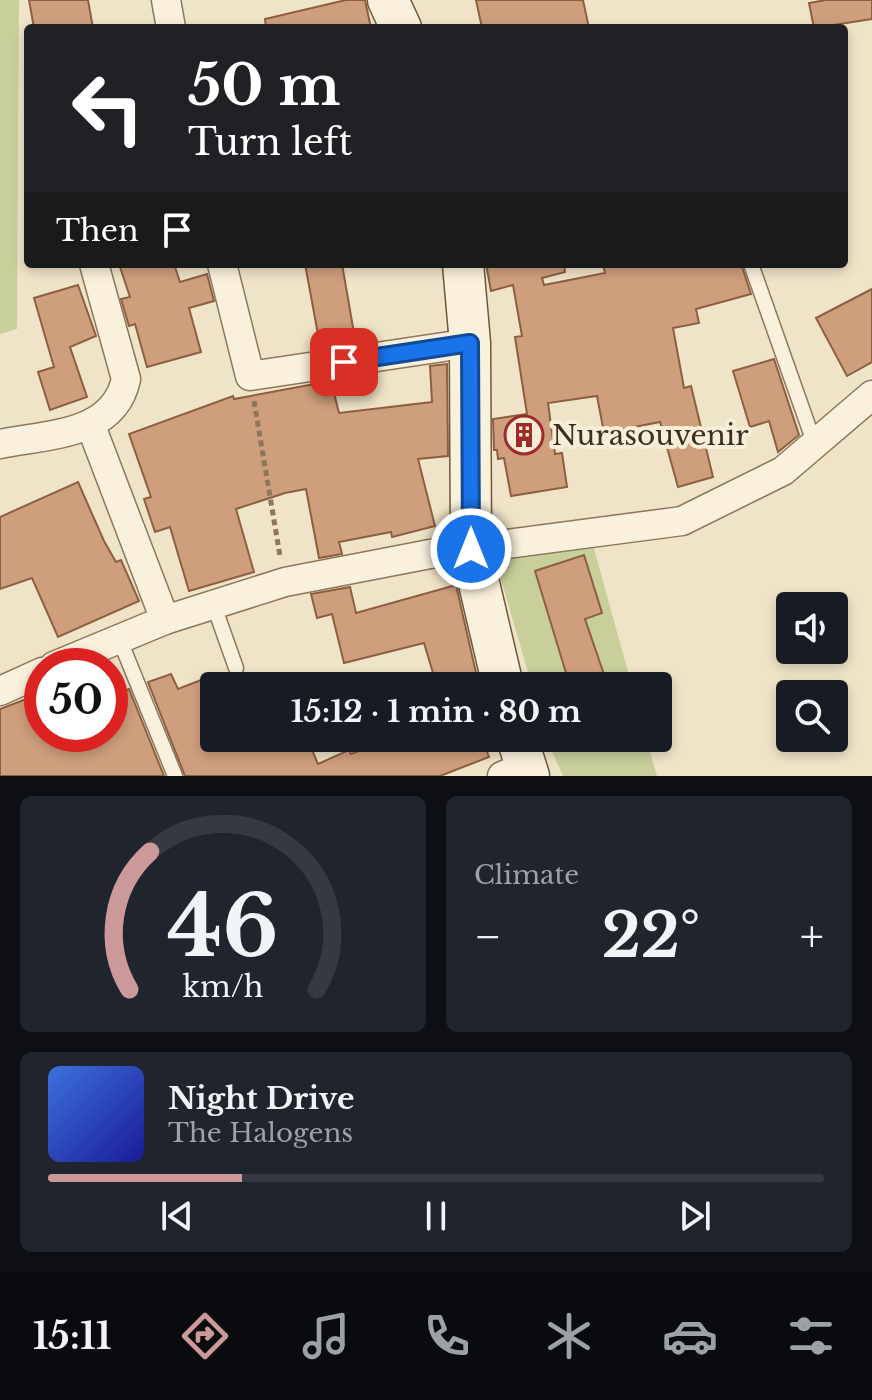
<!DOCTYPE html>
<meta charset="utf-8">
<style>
:root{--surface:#171b24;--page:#20242c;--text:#f1f3f6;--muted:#9ea1a6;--line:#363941;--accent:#cc999b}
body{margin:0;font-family:"Libre Baskerville",serif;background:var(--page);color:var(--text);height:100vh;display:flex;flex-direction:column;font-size:30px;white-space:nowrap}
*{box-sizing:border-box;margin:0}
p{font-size:26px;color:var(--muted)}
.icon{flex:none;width:44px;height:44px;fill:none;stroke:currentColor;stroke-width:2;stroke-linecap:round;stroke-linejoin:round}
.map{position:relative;height:776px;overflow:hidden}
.details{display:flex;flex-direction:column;gap:20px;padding:20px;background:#0d0f14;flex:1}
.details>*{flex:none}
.guide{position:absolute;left:24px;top:24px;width:824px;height:244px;border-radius:8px;box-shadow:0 4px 12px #0003;background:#202124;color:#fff;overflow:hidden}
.buttons{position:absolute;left:776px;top:592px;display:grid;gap:16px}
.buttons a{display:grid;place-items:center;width:72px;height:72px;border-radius:8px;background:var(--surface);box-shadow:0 4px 12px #0003;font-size:40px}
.speed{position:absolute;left:24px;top:648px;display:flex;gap:16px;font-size:40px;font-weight:700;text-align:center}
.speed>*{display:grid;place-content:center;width:104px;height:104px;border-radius:50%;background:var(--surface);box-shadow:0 4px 12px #0003;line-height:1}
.speed .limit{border:12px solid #d22;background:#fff;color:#111}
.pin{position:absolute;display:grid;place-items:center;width:68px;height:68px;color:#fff;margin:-34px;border-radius:16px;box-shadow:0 4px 12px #0006}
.me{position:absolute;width:88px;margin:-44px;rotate:0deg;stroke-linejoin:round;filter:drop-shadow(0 0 6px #0008)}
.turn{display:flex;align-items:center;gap:28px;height:168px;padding:0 32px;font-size:36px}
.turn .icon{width:104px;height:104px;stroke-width:2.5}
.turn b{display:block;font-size:56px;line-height:68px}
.then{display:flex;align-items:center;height:76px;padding:0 32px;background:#0003;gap:16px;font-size:30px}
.big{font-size:60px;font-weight:700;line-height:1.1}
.details .card{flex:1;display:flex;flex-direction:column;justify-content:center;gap:12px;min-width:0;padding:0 28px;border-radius:12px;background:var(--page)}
.details .dial{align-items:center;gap:0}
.dial svg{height:208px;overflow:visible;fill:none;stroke:var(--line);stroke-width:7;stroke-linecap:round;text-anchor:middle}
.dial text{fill:var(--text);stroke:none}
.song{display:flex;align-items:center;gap:24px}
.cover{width:96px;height:96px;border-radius:12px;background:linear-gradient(135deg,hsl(220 70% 55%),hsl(240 70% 35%))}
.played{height:8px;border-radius:4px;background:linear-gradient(90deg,var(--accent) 25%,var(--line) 25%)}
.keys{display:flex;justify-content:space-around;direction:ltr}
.heat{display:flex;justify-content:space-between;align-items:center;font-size:44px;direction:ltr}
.details .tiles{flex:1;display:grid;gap:20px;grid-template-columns:1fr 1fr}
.card:last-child{grid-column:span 2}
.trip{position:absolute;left:200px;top:672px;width:472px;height:80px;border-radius:8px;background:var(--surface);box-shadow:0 4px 12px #0003;font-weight:700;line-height:80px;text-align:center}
.tab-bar{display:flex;height:128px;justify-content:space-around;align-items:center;background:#090b0e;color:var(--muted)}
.tab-bar .icon{width:56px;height:56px}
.tab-bar .selected{color:var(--accent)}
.tab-bar b{font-size:36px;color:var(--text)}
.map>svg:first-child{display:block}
</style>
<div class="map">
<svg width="872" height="776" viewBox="0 0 872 776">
<rect width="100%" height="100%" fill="#f0e4c8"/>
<g fill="#c9cf9b">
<polygon points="0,0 19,0 17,329 0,334"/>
<polygon points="588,527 632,686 532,686 493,552"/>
<polygon points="546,738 646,738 657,776 563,776"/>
</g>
<g fill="#cf9f7d" stroke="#8d5f41" stroke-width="2">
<polygon points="29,0 88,0 93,28 34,28"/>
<polygon points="346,0 365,0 371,28 266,28 265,19"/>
<polygon points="476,0 583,0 589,28 482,28"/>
<polygon points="826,0 872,0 872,19 814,28 809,3"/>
<polygon points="119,264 174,264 180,282 207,274 214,301 189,308 201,352 147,367 135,324 129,326 121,299 130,297"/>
<polygon points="305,264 342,264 355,339 320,345"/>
<polygon points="486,264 564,264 565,272 542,278 544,285 605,273 603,264 741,264 751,294 696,309 699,323 673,328 684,388 691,386 713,477 678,487 660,422 604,433 597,396 548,403 555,454 562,453 567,487 511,496 504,458 498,459 497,450 494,450 493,419 527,414 515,337 522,336 513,285 491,291"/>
<polygon points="78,285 96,336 70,347 87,397 50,410 38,372 54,367 34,298"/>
<polygon points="872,289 872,362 847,376 816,318"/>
<polygon points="774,359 799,435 778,452 769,421 750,427 733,371"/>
<polygon points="447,364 448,456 418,459 435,526 392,537 391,532 339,542 342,554 319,558 306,489 285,493 236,509 254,572 189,591 170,527 155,532 144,499 151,497 129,434 233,396 234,399 331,381 339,413 432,402 430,366"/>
<polygon points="78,482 104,541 116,562 121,560 139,601 58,637 32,578 0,589 0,517"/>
<polygon points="584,555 602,613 585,619 608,686 570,686 535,571"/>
<polygon points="456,585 479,686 437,686 424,643 344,663 332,614 317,618 311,594 350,587 356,613"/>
<polygon points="171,674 178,689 214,675 214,738 307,738 318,764 349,750 351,754 394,738 482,738 489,757 440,776 185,776 148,682"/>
<polygon points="129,689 164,776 0,776 0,709 42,693 42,734 110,734 110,696"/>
</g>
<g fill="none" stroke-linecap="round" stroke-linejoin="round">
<defs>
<g id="lane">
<polyline points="751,264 815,445"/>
<polyline points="213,603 236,668"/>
<polyline points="119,638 175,776"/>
</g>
<g id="street">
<polyline points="166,0 171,28"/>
<polyline points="222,264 250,376 470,343"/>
<polyline points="91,426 165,620"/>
<path d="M0,444C48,434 114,436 126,379L94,264"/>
<polyline points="54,666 165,620 285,582 430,554 682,521 783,471 872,395"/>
<polyline points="0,691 42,672"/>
<polyline points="502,776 525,766"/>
</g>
<g id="secondary">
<polyline points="388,0 401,28"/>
<polyline points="463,264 470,343 471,549 503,686"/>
<polyline points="517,738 529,776"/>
</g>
</defs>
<use href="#lane" stroke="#8d765c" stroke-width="17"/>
<use href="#street" stroke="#8d765c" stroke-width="31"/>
<use href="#secondary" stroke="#6f573f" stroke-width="43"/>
<polyline stroke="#8d765c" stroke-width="5" stroke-dasharray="6 4" stroke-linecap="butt" points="254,401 280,556"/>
<use href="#lane" stroke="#faf1dc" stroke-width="14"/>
<use href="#street" stroke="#faf1dc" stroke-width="28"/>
<use href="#secondary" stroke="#faf1dc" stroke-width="40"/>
</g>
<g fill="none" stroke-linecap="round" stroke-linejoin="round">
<defs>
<polyline id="route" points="344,362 470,343 471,549"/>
</defs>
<use href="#route" stroke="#114b97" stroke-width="20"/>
<use href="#route" stroke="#1a73e8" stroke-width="14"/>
</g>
<defs>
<symbol id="building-ring" viewBox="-11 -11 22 22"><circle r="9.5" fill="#f7eed8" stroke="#9e2a2b" stroke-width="1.5"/><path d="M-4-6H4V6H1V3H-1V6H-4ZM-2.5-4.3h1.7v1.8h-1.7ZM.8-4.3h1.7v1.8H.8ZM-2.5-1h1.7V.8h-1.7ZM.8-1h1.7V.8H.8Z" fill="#9e2a2b"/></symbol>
</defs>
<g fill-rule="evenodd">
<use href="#building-ring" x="502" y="413" width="44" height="44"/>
</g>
<g text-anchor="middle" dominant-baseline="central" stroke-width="8" stroke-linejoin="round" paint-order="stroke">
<g font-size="28" fill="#3d2e20" stroke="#f7eed8" text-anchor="start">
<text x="552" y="435">Nurasouvenir</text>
</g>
</g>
</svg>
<div class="buttons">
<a><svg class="icon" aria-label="sound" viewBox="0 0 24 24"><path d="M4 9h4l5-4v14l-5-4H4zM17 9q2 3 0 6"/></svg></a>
<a><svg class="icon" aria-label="search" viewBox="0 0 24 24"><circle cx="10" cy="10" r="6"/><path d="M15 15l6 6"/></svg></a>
</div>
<div class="speed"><div class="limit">50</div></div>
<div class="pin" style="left:344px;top:362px;background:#d93025"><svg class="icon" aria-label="arrive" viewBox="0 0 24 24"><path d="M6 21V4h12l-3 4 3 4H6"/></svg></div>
<svg class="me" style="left:471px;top:549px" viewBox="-20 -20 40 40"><circle r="17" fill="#1a73e8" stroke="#fff" stroke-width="3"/><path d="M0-11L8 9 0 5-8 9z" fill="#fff"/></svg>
<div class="trip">15:12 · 1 min · 80 m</div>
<div class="guide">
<div class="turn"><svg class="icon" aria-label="left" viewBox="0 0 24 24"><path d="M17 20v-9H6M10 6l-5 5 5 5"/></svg><div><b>50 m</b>Turn left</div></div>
<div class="then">Then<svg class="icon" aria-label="arrive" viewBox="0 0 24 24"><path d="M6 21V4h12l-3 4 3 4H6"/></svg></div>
</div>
</div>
<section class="details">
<div class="tiles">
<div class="card dial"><svg viewBox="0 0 100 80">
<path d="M14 69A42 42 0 1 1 86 69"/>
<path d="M14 69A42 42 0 0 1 22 16" stroke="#cc999b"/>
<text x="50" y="56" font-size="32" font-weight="700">46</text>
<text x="50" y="72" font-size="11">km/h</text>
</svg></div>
<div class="card"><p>Climate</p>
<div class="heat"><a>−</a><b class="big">22°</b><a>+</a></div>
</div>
<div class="card">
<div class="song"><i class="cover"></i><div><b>Night Drive</b><p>The Halogens</p></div></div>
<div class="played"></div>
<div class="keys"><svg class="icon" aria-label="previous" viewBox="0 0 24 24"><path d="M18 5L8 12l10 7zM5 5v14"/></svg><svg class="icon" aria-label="pause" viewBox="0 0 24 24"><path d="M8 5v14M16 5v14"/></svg><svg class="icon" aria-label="next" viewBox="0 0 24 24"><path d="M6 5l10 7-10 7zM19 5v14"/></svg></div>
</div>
</div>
</section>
<nav class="tab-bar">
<b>15:11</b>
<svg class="icon selected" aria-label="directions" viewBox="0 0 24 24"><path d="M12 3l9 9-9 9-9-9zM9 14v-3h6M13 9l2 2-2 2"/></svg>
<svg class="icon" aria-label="music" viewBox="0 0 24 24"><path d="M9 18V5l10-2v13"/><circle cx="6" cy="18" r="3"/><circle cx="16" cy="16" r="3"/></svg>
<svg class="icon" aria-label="phone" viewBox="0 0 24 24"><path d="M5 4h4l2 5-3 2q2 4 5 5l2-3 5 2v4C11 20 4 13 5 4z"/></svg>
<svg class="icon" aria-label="climate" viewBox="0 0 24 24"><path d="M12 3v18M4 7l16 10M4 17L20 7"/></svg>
<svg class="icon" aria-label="car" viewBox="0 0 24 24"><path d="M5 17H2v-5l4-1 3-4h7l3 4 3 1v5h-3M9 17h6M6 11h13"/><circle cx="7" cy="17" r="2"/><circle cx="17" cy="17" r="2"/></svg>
<svg class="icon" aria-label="filters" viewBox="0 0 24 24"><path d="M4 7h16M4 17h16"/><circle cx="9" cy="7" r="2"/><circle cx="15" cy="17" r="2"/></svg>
</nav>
